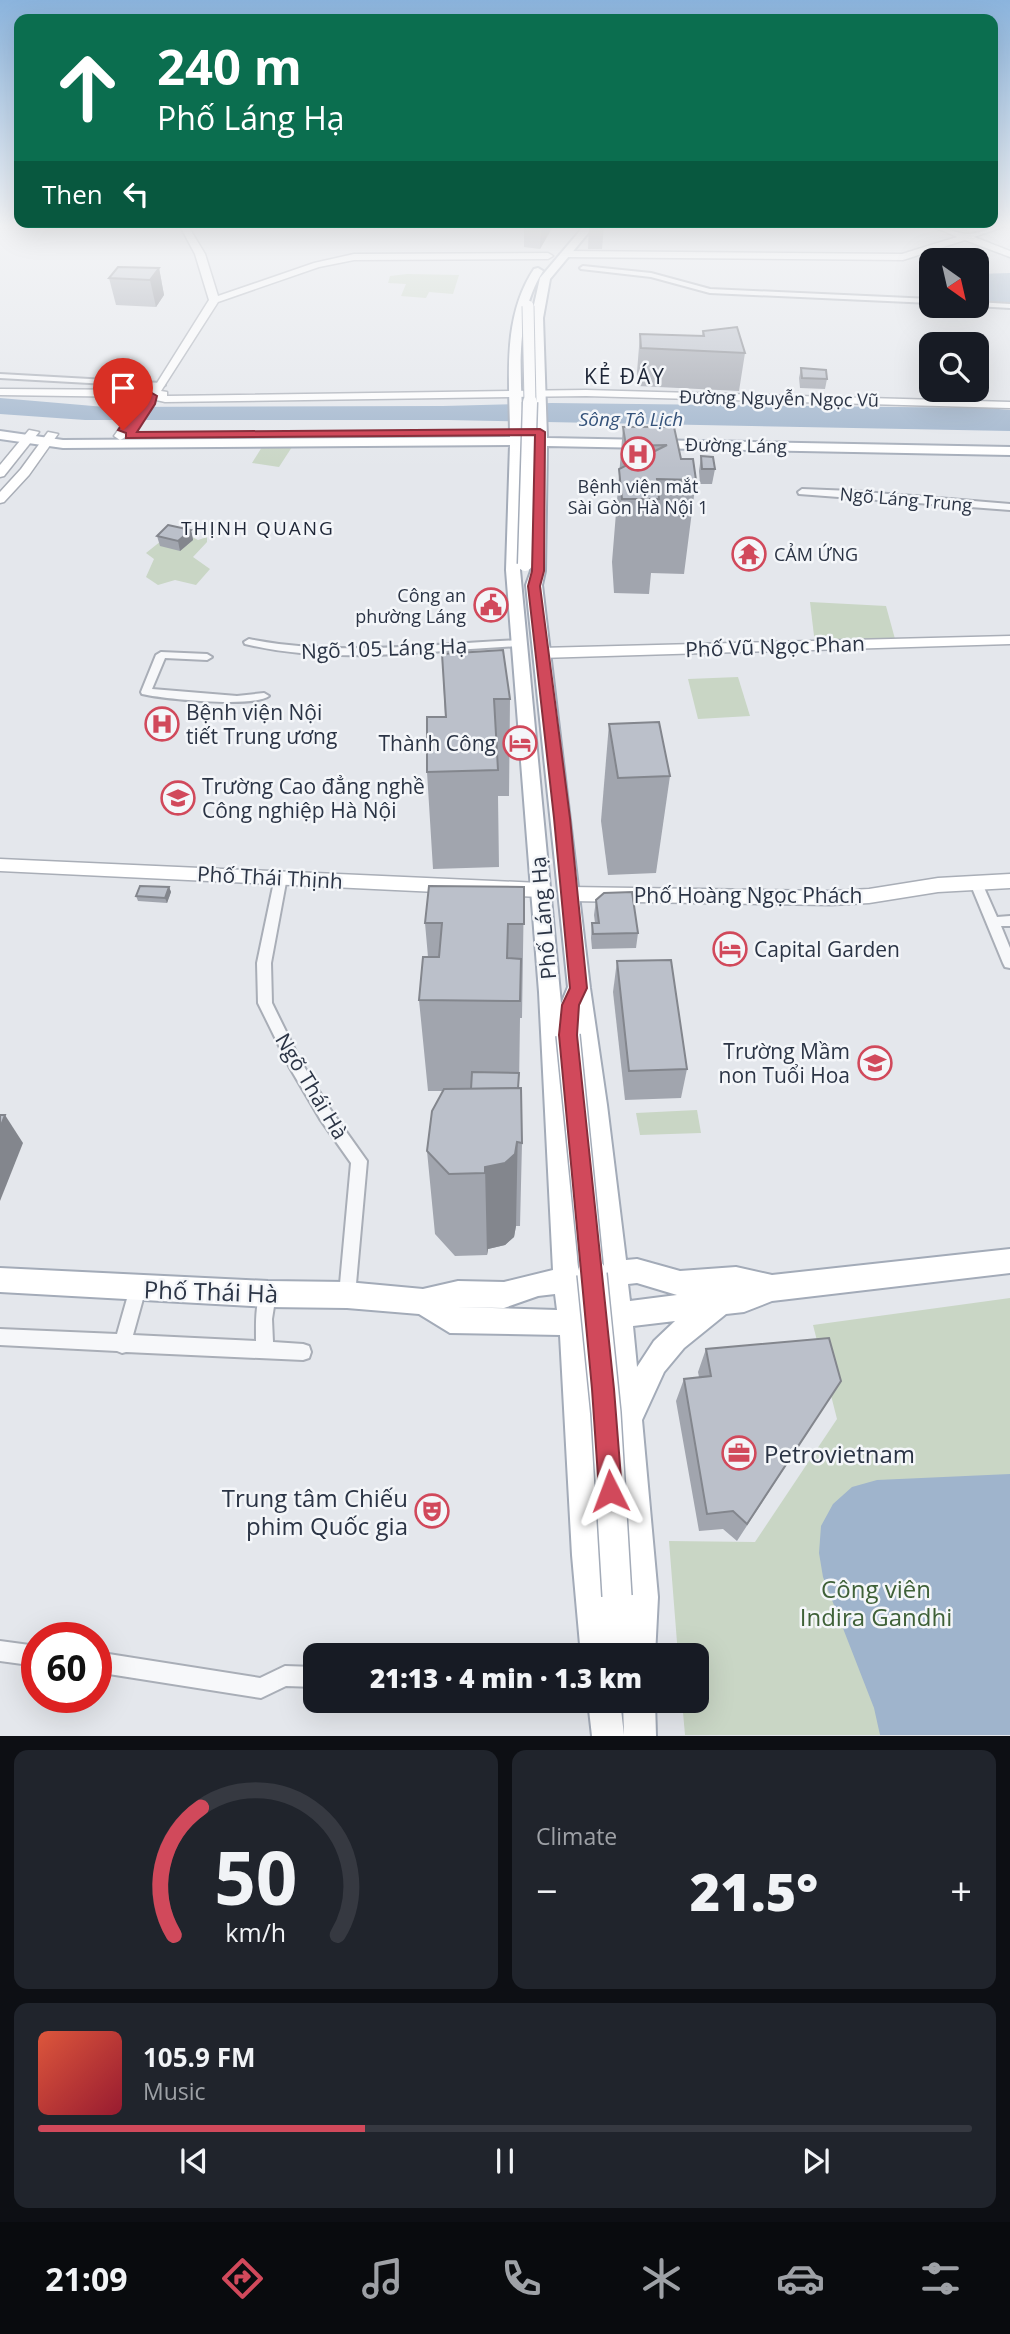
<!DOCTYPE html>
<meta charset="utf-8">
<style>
:root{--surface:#171b24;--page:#20242c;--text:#f1f3f6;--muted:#9ea1a6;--line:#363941;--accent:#d1495b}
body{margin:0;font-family:"Open Sans",sans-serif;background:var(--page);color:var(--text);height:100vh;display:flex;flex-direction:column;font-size:26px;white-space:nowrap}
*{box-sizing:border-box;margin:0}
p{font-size:23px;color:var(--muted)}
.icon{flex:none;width:38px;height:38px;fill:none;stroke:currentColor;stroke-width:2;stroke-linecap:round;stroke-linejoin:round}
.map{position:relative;height:1736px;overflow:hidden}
.sheet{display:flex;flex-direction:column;gap:14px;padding:14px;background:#0d0f14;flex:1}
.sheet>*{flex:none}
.guide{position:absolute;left:14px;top:14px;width:984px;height:214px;border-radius:14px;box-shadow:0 7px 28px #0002;background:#0b6e4f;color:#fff;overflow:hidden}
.needle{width:46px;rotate:146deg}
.tools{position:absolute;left:919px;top:248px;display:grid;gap:14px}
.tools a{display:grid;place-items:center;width:70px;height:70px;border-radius:14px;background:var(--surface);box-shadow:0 7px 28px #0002;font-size:35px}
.speed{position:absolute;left:21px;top:1622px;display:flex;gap:14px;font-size:35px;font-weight:700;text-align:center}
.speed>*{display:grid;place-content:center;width:91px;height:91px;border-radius:50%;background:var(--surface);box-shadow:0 7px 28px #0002;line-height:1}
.speed .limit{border:10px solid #d22;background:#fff;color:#111}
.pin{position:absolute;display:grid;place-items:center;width:60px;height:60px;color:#fff;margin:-72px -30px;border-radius:50% 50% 50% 0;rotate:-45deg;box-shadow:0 0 7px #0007}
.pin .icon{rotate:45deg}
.me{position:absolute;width:77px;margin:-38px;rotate:357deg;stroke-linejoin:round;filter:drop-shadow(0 0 5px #0008)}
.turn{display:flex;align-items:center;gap:24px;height:147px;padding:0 28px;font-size:32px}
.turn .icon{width:91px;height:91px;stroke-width:2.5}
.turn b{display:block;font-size:49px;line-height:60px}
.then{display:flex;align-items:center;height:66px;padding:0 28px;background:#0003;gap:14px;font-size:26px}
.big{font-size:52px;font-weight:800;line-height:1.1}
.sheet .tile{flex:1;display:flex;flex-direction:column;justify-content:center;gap:10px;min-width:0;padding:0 24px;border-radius:14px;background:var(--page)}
.sheet .dial{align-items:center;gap:0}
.dial svg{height:182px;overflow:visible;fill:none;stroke:var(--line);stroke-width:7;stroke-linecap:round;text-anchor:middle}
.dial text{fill:var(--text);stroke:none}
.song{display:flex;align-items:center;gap:21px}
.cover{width:84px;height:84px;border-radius:10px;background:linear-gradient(135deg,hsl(10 70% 55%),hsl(350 70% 35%))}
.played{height:7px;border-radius:4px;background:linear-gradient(90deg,var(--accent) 35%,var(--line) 35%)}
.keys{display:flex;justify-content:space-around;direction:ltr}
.heat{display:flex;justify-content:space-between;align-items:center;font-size:38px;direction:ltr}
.sheet .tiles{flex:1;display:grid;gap:14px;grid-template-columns:1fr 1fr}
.tile:last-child{grid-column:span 2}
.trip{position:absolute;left:303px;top:1643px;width:406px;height:70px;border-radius:14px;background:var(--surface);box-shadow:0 7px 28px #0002;font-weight:800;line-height:70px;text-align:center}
.tabs{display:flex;height:112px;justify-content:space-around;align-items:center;background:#090b0e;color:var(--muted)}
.tabs .icon{width:49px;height:49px}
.tabs .current{color:var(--accent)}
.tabs b{font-size:32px;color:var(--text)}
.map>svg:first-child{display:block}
</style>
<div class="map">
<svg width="1010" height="1736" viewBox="0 0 1010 1736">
<rect width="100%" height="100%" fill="#e4e7ec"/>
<g fill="#c9d6c5">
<polygon points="407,274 459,275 453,294 429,292 426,298 401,296 406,284 388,283 390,276"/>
<polygon points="262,447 292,447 279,467 252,463"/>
<polygon points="188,535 198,540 207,537 207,542 193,557 210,569 196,585 175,580 158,585 146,577 154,559 146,553 161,541"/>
<polygon points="810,602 886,606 895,639 815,644"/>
<polygon points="738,677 750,716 698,719 688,679"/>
<polygon points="697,1110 701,1133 640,1135 636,1113"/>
<polygon points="1010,1298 1010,1735 685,1735 682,1701 696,1701 696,1656 678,1655 669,1541 755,1542 837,1419 813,1325"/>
</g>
<g fill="#9fb4cc">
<polygon points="1010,273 1010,303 979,301 977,274"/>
<polygon points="0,398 105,407 443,406 552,403 987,408 1010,410 1010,431 447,420 85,420 0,414"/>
<polygon points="1010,1474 1010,1735 880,1735 874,1708 823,1577 819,1553 821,1526 833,1504 852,1487 877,1480"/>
</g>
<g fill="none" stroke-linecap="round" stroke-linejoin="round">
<defs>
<g id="street">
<polygon points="936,226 944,226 938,229"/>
<polygon points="583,266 651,273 710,289 931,299 931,303 710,293 651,277 581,269 580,268"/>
<polygon points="976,302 1010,304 1010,308 976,306"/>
<polygon points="0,374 161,383 165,385 161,387 0,378"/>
<polygon points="802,489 852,491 1010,504 1010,510 799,494 798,492"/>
<path d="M249,639C339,657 430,644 521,640L526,643L521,646C429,650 336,666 245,644L244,642Z"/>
<path d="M161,652L207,654L212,657L207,660L165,658L152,689L237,696L264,693L269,696C254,708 164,699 142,694L141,692L156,655Z"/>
<polygon points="281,872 287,877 271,963 272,1003 300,1060 330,1109 367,1161 355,1295 353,1301 347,1303 341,1301 339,1295 351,1163 320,1119 290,1068 258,1003 257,963 275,877"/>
<polygon points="976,878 980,880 982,883 997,917 1010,916 1010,926 1001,926 1010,948 1010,968 1005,967 1003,963 970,883 972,880"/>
<path d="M138,1280L144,1282L146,1288L133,1335L256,1341C256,1324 255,1305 262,1288L268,1286L274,1288L276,1294L272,1319L273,1342L303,1344L309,1346L311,1352L309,1358L303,1360L126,1352L122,1353L117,1351L0,1345V1329L117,1334L130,1288L132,1282Z"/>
<polygon points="0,1641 37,1646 37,1666 0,1661"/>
<polygon points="96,1652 260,1678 285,1666 315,1667 315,1687 286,1686 261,1698 96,1672"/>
</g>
<g id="secondary">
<polygon points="180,226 188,226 205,254 218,296 314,263 354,254 548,253 553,256 548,259 354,260 319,267 218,302 161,391 167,392 167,396 586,390 1010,402 1010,408 586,396 165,402 152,399 124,438 120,440 114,436 142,397 0,395 0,389 149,390 157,383 209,300 195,254"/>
<path d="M932,226C944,226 954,233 965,234C978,235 992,226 1005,226L974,237L1010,251V257L965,240L903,260L565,257L560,254L565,251L902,254L957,237Z"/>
<polygon points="29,430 39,432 4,476 0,477 0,465"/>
<polygon points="48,432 58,434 29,475 4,502 0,503 0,492 21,469"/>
<polygon points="1010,636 1010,644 540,658 533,653 540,648"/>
<polygon points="0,859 540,883 546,885 549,890 546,895 540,897 0,871"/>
<polygon points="1010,874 1010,888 938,892 869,903 831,905 570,901 564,899 561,894 564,889 570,887 831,891 869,889 938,878"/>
</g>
<g id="primary">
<path d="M584,226H594L550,279L543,318L547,438L1010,447V455L547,446L545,571L542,585L590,988L607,1105L626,1260L637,1259L680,1271L736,1267L772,1275L1010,1249V1273L772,1301L744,1312L726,1314L684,1348L664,1372L642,1420L658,1597L655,1656H581L572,1555L560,1335L450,1333L419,1314L347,1308L268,1307L0,1292V1268L268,1281L347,1282L423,1289L458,1281L504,1282L553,1270L539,992L506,570L510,445L63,448L0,439V431L63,440L510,437C510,380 501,319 534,269L538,268L543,271C512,320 522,381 523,437L534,438L531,318L540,278ZM523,445H534L531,571L526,585L568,987L561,1004L520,570ZM576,1041L601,1263L578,1266L562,1042L568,1044ZM637,1283L677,1295L630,1301L628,1284ZM603,1288L605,1304L582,1307L580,1291ZM555,1294L557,1310L455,1307L504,1308L538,1296ZM675,1321L654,1341L637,1367L633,1326ZM607,1329L627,1585L617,1581L605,1588L586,1332Z"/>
<polygon points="588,1701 620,1701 624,1735 623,1701 655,1701 656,1736 592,1736"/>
</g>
</defs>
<use href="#street" stroke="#a9aeb7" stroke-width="4"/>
<use href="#secondary" stroke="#a9aeb7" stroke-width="3"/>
<use href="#primary" stroke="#a3abb8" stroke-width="4"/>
<use href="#street" fill="#f7f8fa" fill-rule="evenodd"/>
<use href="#secondary" fill="#fff" fill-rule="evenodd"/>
<use href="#primary" fill="#fff" fill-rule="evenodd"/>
<defs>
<polyline id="primary-bridge-far3" points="528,306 530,403"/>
<polyline id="primary-bridge-far2" points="525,564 530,402"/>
<polyline id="primary-bridge-far1" points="568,1035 592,1276"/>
<polyline id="primary-bridge" points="592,1274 606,1413 617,1596"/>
</defs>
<use href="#primary-bridge-far3" stroke="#a3abb8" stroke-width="13" stroke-linecap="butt"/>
<use href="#primary-bridge-far2" stroke="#a3abb8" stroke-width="17" stroke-linecap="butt"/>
<use href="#primary-bridge-far1" stroke="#a3abb8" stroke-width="26" stroke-linecap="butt"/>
<use href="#primary-bridge" stroke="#a3abb8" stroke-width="32" stroke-linecap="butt"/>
<use href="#primary-bridge-far3" stroke="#fff" stroke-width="11"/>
<use href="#primary-bridge-far2" stroke="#fff" stroke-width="14"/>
<use href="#primary-bridge-far1" stroke="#fff" stroke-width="23"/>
<use href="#primary-bridge" stroke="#fff" stroke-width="29"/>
</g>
<g fill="#a1a5ae">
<polygon points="524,226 561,226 560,227 553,227 540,249 524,247"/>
<polygon points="589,226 604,226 602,249 588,249"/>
<polygon points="159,268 164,295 156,307 116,305 109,278"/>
<polygon points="703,331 745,353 739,391 638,386 637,372 640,334 702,336"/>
<polygon points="801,368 827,379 825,389 800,388 799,378"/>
<polygon points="623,427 674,427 681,459 696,480 684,574 651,573 649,594 614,593 612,562"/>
<polygon points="701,456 715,469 712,484 700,484 699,471"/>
<polygon points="191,530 193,540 180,551 160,546 157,536"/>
<polygon points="442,654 510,699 509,796 498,796 499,867 433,869 427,772 445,717"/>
<polygon points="609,724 670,776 656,873 608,875 601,821"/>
<polygon points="169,887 171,892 167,903 138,901 136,896"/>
<polygon points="524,887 522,1018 520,1018 519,1088 522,1143 520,1226 516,1226 514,1237 505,1245 488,1249 487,1255 455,1256 435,1234 427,1151 443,1091 428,1091 419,1000 428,957 425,923"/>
<polygon points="596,900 638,933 636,948 592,949 591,938 592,923 595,923 594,915"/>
<polygon points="617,961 687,1069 681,1098 625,1100 613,992"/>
<polygon points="706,1349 841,1381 737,1541 723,1529 699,1531 676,1401 684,1379 699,1377 698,1372"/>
</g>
<g fill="#83868d">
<polygon points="541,226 553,226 540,249"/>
<polygon points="159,268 164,295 156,307 150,280"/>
<polygon points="191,530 193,540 180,551 178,541"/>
<polygon points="169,887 171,892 167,903 165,898"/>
<polygon points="519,1073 516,1226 514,1237 505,1245 488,1249 487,1255 485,1167"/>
<polygon points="5,1115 23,1143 0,1201 0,1128"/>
</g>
<g fill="#bbc0ca" stroke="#83868d" stroke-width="2">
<polygon points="118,267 159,268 150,280 109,278"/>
<polygon points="737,327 745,353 641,348 640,334 704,336 703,331"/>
<polygon points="801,368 826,370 827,379 802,378"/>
<polygon points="623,427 674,427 681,459 693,459 696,480 657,479 659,499 622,499 619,469 667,445 626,446"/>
<polygon points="701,456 713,457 715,469 702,469"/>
<polygon points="168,525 191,530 178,541 157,536"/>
<polygon points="503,650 510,699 494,699 498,770 427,772 427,717 446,717 442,654"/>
<polygon points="659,722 670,776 618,778 609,724"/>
<polygon points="140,886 169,887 165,898 136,896"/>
<polygon points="429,886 524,887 524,924 508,924 507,958 521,959 520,1001 419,1000 423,957 439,957 442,923 425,923"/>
<polygon points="632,892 638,933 593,934 592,923 599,923 596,900 604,893"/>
<polygon points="671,960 687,1069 629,1071 617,961"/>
<polygon points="472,1072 519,1073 518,1088 471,1089"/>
<polygon points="521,1088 522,1143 517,1142 515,1154 505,1163 485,1167 485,1173 449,1174 427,1151 432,1111 444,1089"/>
<polygon points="0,1115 5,1115 0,1128"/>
<polygon points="829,1338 841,1381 747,1524 733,1511 707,1514 684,1379 711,1376 706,1349"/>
</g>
<linearGradient id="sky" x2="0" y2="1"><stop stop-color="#8bb4dd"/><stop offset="0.48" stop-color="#f3f4f6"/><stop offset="1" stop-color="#f3f4f6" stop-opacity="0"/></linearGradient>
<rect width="1010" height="469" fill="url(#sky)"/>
<polygon fill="#d1495b" stroke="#882f3b" stroke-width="2" points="152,393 157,396 155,404 137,432 540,429 545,432 544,571 540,586 570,818 587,988 579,1005 577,1035 614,1389 622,1491 619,1500 610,1503 602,1500 599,1491 592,1389 559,1035 562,1005 570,988 554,818 528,586 532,571 535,435 126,438 126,433 118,430 137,402"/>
<defs>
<symbol id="hospital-ring" viewBox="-11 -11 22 22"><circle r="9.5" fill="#f4f6f9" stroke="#d1495b" stroke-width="1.5"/><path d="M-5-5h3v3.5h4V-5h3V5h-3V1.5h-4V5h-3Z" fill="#d1495b"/></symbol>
<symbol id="temple-ring" viewBox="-11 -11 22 22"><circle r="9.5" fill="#f4f6f9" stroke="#d1495b" stroke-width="1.5"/><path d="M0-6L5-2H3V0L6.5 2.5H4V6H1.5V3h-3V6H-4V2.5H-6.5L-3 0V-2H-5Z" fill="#d1495b"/></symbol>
<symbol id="civic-ring" viewBox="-11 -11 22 22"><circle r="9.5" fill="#f4f6f9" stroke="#d1495b" stroke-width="1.5"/><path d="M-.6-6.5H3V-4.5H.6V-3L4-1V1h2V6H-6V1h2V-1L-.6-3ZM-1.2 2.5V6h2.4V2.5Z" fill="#d1495b"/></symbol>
<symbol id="hotel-ring" viewBox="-11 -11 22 22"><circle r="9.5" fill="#f4f6f9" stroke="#d1495b" stroke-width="1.5"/><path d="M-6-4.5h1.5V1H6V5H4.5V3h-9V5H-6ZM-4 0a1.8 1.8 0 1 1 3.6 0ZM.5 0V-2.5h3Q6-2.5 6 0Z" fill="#d1495b"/></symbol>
<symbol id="university-ring" viewBox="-11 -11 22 22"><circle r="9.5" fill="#f4f6f9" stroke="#d1495b" stroke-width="1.5"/><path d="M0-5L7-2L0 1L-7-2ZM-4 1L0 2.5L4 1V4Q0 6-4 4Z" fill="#d1495b"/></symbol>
<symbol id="school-ring" viewBox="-11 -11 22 22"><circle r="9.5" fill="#f4f6f9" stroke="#d1495b" stroke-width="1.5"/><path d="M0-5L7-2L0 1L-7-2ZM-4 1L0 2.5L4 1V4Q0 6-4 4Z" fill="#d1495b"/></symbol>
<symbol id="office-ring" viewBox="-11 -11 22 22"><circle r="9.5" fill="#f4f6f9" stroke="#d1495b" stroke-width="1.5"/><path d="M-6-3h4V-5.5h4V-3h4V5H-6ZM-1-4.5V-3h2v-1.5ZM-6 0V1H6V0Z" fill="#d1495b"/></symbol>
<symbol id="theatre-ring" viewBox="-11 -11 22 22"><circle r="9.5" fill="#f4f6f9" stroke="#d1495b" stroke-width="1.5"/><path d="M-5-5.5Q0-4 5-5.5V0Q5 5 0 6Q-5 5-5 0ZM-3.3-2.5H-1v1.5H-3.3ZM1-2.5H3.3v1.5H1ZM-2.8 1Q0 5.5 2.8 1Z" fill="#d1495b"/></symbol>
</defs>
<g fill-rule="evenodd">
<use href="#hospital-ring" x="619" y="435" width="38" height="38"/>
<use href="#temple-ring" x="730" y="535" width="38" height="38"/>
<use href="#civic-ring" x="472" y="586" width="38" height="38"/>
<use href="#hospital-ring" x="143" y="705" width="38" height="38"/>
<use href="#hotel-ring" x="501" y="724" width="38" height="38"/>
<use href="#university-ring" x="159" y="779" width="38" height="38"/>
<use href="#hotel-ring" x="711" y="930" width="38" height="38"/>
<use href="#school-ring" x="856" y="1044" width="38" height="38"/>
<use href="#office-ring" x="720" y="1434" width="38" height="38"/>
<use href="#theatre-ring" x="413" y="1492" width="38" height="38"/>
</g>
<g text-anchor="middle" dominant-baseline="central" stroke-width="5" stroke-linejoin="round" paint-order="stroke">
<g font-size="18" fill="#2b3445" stroke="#f4f6f9">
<text transform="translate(779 398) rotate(1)">Đường Nguyễn Ngọc Vũ</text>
<text transform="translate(736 445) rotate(1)">Đường Láng</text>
<text transform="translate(906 499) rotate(5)">Ngõ Láng Trung</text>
</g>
<g font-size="18" fill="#2b3445" stroke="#f4f6f9">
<text x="638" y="486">Bệnh viện mắt<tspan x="638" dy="21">Sài Gòn Hà Nội 1</tspan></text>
<text x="774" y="554" text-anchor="start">CẢM ỨNG</text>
<text x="466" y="595" text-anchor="end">Công an<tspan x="466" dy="21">phường Láng</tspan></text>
</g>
<g font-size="19" font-style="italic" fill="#34527a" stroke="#f4f6f9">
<text x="631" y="419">Sông Tô Lịch</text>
</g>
<g font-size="19" letter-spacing="2" fill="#1d2536" stroke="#f4f6f9">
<text x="258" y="528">THỊNH QUANG</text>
</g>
<g font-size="21" letter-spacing="2" fill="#1d2536" stroke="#f4f6f9">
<text x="625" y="376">KẺ ĐÁY</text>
</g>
<g font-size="21" fill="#2b3445" stroke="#f4f6f9">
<text transform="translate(775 646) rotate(-2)">Phố Vũ Ngọc Phan</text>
<text transform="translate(384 648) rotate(-2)">Ngõ 105 Láng Hạ</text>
<text transform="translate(270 877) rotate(3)">Phố Thái Thịnh</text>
<text x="748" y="895">Phố Hoàng Ngọc Phách</text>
<text transform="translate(543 918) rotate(-95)">Phố Láng Hạ</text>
<text transform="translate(312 1086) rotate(59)">Ngõ Thái Hà</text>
</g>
<g font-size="21" fill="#2b3445" stroke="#f4f6f9" text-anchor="start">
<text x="186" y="712">Bệnh viện Nội<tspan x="186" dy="24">tiết Trung ương</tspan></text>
<text x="496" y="743" text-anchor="end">Thành Công</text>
<text x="202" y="786">Trường Cao đẳng nghề<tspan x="202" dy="24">Công nghiệp Hà Nội</tspan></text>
<text x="754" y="949">Capital Garden</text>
<text x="850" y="1051" text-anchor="end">Trường Mầm<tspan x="850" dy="24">non Tuổi Hoa</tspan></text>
</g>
<g font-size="24" fill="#2b3445" stroke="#f4f6f9">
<text transform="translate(211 1291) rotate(2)">Phố Thái Hà</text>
</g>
<g font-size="24" fill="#2b3445" stroke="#f4f6f9" text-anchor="start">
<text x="764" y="1453">Petrovietnam</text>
<text x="408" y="1497" text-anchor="end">Trung tâm Chiếu<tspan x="408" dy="28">phim Quốc gia</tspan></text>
</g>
<g font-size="24" fill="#3f6138" stroke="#f4f6f9">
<text x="876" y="1588">Công viên<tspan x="876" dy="28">Indira Gandhi</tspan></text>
</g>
</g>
</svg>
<div class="tools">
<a><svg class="needle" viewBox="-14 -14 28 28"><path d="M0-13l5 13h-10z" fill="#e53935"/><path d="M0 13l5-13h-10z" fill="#9ea1a6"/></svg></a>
<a><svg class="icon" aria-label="search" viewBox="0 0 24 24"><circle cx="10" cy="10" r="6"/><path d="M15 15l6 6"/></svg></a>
</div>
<div class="speed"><div class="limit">60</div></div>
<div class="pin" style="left:123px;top:430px;background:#d93025"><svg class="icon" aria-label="arrive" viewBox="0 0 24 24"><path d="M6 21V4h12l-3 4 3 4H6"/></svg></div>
<svg class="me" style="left:610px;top:1491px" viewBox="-20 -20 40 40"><path d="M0-17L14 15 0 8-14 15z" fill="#d1495b" stroke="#fff" stroke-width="4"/></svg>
<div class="trip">21:13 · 4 min · 1.3 km</div>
<div class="guide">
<div class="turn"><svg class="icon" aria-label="ahead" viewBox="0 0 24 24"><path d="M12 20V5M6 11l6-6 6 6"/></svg><div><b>240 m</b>Phố Láng Hạ</div></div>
<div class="then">Then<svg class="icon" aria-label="left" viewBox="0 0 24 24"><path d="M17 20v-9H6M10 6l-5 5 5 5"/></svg></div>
</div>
</div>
<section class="sheet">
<div class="tiles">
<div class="tile dial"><svg viewBox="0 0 100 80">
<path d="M14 69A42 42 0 1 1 86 69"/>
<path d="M14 69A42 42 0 0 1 26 13" stroke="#d1495b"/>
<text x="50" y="56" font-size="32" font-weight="700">50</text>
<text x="50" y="72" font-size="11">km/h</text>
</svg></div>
<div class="tile"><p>Climate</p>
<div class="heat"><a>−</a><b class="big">21.5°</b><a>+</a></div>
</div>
<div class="tile">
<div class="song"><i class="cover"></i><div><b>105.9 FM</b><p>Music</p></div></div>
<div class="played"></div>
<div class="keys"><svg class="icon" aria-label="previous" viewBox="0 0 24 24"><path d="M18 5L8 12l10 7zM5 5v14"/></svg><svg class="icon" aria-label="pause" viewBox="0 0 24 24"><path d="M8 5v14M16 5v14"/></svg><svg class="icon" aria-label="next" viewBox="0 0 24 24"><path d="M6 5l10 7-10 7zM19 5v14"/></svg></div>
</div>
</div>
</section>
<nav class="tabs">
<b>21:09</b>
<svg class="icon current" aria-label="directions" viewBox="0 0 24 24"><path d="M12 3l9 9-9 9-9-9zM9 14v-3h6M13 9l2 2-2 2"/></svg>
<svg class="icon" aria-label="music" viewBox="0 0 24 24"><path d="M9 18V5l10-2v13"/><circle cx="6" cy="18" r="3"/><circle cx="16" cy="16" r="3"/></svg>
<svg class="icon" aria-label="phone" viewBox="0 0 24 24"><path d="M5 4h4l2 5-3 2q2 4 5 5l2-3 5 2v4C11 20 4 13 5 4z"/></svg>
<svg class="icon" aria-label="climate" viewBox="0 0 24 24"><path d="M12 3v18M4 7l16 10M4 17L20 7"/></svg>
<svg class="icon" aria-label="car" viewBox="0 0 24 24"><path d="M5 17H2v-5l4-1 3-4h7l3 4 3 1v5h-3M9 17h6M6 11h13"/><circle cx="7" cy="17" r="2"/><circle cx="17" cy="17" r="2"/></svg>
<svg class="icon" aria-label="filters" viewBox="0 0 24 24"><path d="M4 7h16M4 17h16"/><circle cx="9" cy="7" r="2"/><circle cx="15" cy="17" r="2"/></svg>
</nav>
